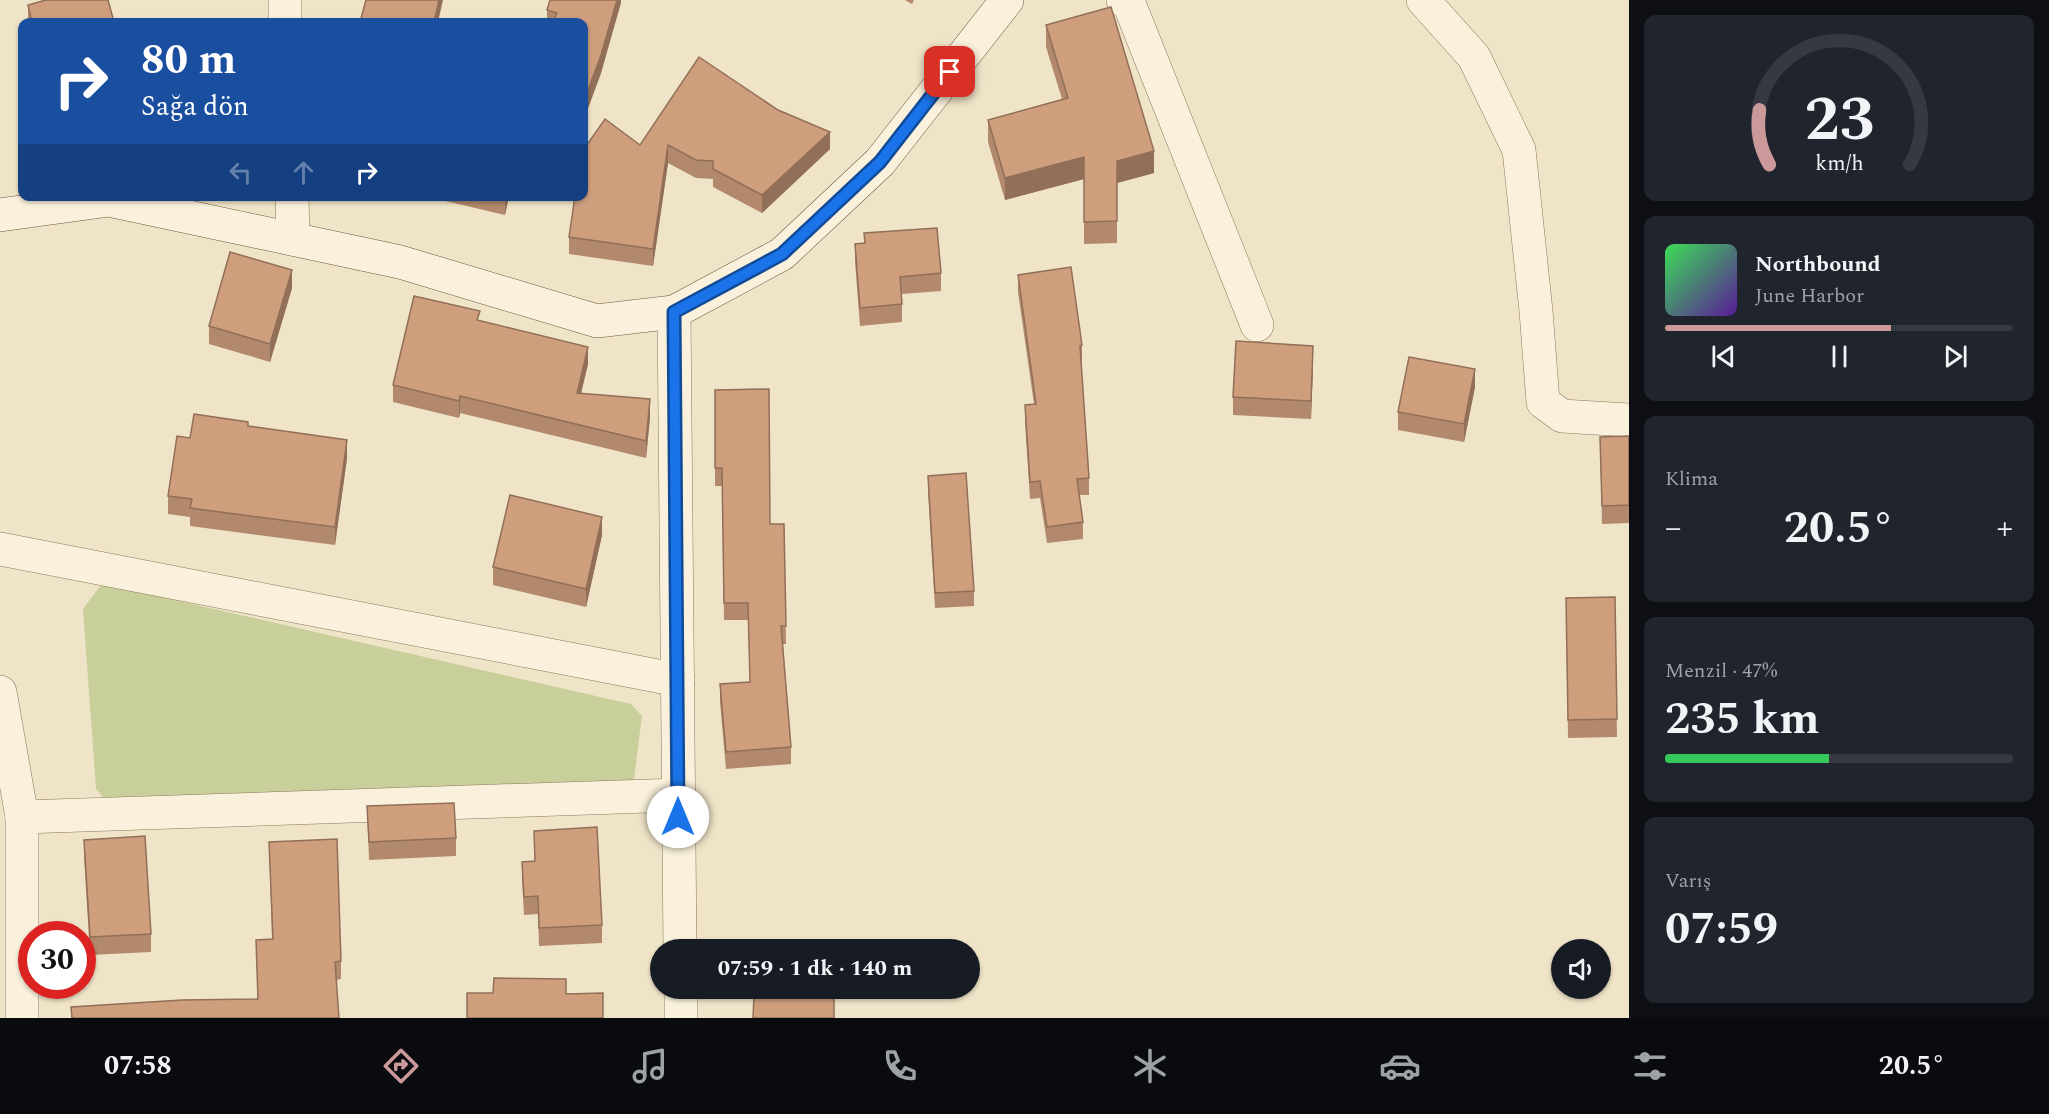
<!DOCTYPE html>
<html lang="tr">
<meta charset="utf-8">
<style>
:root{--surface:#171b24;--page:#20242c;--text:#f1f3f6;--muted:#9ea1a6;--line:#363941;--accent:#cc999b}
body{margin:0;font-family:Spectral,serif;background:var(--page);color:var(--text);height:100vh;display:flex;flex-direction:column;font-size:22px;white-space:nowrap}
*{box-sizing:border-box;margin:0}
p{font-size:20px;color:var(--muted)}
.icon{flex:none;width:33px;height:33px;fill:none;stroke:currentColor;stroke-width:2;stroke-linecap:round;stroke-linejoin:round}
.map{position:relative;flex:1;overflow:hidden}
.side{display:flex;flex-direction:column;gap:15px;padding:15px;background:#0d0f14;width:420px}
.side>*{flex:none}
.guide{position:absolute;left:18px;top:18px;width:570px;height:183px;border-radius:12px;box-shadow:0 2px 4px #0004;background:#1a4fa0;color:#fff;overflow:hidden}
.tools{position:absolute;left:1551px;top:939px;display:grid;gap:12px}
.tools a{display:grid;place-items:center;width:60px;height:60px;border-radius:50%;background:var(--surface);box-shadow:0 2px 4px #0004;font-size:30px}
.speed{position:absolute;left:18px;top:921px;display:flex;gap:12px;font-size:30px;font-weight:700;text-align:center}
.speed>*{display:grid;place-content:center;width:78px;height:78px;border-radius:50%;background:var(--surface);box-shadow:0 2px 4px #0004;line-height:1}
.speed .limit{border:9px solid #d22;background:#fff;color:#111}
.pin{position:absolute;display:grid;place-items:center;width:51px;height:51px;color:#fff;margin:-26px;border-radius:12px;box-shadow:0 3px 9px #0006}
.me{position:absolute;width:66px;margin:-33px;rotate:0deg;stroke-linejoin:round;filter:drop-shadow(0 0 4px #0008)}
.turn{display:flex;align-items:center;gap:21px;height:126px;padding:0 24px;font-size:27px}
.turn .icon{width:78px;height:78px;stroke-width:2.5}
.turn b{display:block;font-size:42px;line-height:51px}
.lanes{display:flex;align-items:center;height:57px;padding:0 24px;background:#0003;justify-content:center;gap:30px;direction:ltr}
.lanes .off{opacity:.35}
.big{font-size:45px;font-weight:700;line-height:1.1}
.side .widget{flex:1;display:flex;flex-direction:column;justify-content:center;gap:9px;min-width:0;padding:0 21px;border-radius:12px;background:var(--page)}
.side .dial{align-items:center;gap:0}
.dial svg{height:156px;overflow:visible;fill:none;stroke:var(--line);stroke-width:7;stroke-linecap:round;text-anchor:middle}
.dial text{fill:var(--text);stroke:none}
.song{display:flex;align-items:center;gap:18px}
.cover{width:72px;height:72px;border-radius:9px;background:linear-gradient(135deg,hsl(130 70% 55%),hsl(270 70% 35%))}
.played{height:6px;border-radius:3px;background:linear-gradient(90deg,var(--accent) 65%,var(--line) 65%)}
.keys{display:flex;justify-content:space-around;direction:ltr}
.heat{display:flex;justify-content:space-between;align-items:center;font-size:33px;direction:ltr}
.charge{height:9px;border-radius:4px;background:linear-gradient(90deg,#34c759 47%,var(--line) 0)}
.trip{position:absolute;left:650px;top:939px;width:330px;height:60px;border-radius:30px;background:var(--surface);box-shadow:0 2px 4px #0004;font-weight:700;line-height:60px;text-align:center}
.tabs{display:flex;height:96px;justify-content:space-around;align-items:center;background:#090b0e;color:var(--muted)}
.tabs .icon{width:42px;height:42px}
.tabs .current{color:var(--accent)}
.tabs b{font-size:27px;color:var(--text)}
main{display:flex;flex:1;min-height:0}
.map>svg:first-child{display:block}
</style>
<main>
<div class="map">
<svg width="1629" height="1018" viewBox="0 0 1629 1018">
<rect width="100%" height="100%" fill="#f0e4c8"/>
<polygon fill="#c9cf9b" points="101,585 135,591 631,704 642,716 633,787 109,804 96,789 83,609"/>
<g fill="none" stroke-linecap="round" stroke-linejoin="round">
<defs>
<g id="street">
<polyline points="285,0 285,22"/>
<polyline points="1123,0 1130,6 1257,325"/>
<polyline points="1423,0 1474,57 1519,150 1536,311 1543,402 1562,416 1629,420"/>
<polyline points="292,196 293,239"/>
<polyline points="674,312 680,950"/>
<polyline points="0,549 678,680"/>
<polyline points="0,692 22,817 22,1018"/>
<polyline points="22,817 678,795"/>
<polyline points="681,988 681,1018"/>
</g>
<polyline id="secondary" points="0,215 109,200 400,262 597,321 674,312 782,254 880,162 1007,0"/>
</defs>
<use href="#street" stroke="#8d765c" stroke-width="34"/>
<use href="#secondary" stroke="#6f573f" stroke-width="34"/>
<use href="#street" stroke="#faf1dc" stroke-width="33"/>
<use href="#secondary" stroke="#faf1dc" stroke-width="33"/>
</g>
<g fill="#b2896c">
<polygon points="44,0 108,0 114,22 28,22 28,5"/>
<polygon points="621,0 601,73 584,119 584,22 547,22 547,10"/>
<polygon points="905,0 914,0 912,4"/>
<polygon points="1046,25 1154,173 1117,183 1117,243 1084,244 1084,179 1005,200 988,142 988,120 1062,99 1046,47"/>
<polygon points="640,145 830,149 762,213 713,187 713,179 696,178 668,163 653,266 569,254 569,237"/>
<polygon points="441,196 509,196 505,215 441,200"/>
<polygon points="864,233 941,273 941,291 902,294 902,322 860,326 855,262 855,244 864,243"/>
<polygon points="1018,275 1082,345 1082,362 1081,362 1089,478 1089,495 1079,495 1083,522 1083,539 1047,543 1040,498 1030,499 1025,422 1025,405 1034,404 1018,292"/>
<polygon points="292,288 270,362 209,344 209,326"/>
<polygon points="480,321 588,364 581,393 650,417 646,458 460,413 459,418 393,402 393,385"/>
<polygon points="1313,364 1311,419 1233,415 1233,397"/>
<polygon points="1475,387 1464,442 1398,430 1398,412"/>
<polygon points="715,390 770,524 784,524 786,644 783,644 791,747 791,764 726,769 720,702 720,684 750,682 748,620 724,620 722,486 715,486"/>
<polygon points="248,426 347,458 335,545 190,526 190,517 168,514 168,496 190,438"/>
<polygon points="1629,436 1629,523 1602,524 1600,437"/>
<polygon points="928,476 974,591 974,606 935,608 928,491"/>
<polygon points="602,535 586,607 493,585 493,567"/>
<polygon points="1615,597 1617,737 1568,738 1566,598"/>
<polygon points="367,806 456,838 456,856 369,860"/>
<polygon points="534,831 602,925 602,943 539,946 538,914 524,915 522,879 522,862 535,861"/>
<polygon points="84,840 151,934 151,952 90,955 84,857"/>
<polygon points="269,842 341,961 341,979 336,980 339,1018 71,1018 71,1007 258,999 256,940 272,939"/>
</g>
<g fill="#916f58">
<polygon points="439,0 443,0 438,22 434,22"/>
<polygon points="617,0 621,0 621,3 601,73 584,119 584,101"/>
<polygon points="830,132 830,149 762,213 762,195"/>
<polygon points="668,145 668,163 653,266 653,249"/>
<polygon points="1154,151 1154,173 1117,183 1117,161"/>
<polygon points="1084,157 1084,179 1005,200 1005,178"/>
<polygon points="505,196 509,196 505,215"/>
<polygon points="292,270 292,288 270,362 270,344"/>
<polygon points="1313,346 1313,364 1311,419 1311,401"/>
<polygon points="588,347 588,364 577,410 577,393"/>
<polygon points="1475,369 1475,387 1464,442 1464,424"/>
<polygon points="460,396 460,413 459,418 459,401"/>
<polygon points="650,399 650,417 646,458 646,441"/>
<polygon points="347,440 347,458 335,545 335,527"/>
<polygon points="602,517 602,535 586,607 586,589"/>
</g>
<g fill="#cf9f7d" stroke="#916f58" stroke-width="1.5">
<polygon points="46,0 108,0 114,22 32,22 28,5"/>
<polygon points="366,0 439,0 434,22 360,22"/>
<polygon points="550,0 617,0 601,55 584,101 584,22 553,22 557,13 547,10"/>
<polygon points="1111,7 1154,151 1117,161 1117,221 1084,222 1084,157 1005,178 988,120 1068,98 1046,25"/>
<polygon points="699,57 778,110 830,132 762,195 713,169 713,161 696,160 668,145 653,249 569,237 575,196 584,196 584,149 605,119 640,145"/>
<polygon points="937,228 941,273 900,277 902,304 860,308 855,244 865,243 864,233"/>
<polygon points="230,252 292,270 270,344 209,326"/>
<polygon points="1071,267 1082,345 1080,346 1089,478 1077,479 1083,522 1047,527 1040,481 1030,482 1025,405 1036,404 1018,275"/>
<polygon points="414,296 480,311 477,320 588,347 577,393 650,399 646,441 460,396 459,401 393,385"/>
<polygon points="1236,341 1313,346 1311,401 1233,397"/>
<polygon points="1409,357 1475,369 1464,424 1398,412"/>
<polygon points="769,389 770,524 784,524 786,626 781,626 791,747 726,752 720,684 750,682 748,603 724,603 722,468 715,468 715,390"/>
<polygon points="194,414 248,422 248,426 347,440 335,527 190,508 192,499 168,496 177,436 190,438"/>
<polygon points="1629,436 1629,505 1602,506 1600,437"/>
<polygon points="966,473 974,591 935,593 928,476"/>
<polygon points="510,495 602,517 586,589 493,567"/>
<polygon points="1615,597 1617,719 1568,720 1566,598"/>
<polygon points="454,803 456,838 369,842 367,806"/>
<polygon points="597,827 602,925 539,928 538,896 524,897 522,862 535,861 534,831"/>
<polygon points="145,836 151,934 90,937 84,840"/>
<polygon points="337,839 341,961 335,962 339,1018 72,1018 71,1007 182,1000 258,999 256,940 273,939 269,842"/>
<polygon points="494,978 566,979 566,994 603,993 603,1018 467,1018 467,993 493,993"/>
<polygon points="754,995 834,997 834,1018 753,1018"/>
</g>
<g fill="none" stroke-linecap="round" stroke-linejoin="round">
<defs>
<polyline id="route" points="678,817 674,312 782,254 880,162 950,72"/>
</defs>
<use href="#route" stroke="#114b97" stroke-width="15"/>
<use href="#route" stroke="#1a73e8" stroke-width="10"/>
</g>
</svg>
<div class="tools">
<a><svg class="icon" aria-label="sound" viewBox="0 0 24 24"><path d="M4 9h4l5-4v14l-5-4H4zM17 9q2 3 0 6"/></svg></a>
</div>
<div class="speed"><div class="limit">30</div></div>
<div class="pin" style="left:950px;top:72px;background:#d93025"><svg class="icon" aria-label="arrive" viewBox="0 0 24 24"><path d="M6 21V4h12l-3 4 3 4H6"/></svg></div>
<svg class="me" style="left:678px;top:817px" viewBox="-20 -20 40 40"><circle r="19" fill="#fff"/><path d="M0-13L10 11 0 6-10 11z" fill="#1a73e8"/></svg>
<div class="trip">07:59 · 1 dk · 140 m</div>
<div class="guide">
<div class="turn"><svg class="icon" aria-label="right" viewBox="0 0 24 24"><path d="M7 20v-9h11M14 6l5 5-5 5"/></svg><div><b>80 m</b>Sağa dön</div></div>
<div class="lanes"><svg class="icon off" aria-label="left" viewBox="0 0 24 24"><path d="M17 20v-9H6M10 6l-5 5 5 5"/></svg><svg class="icon off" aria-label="ahead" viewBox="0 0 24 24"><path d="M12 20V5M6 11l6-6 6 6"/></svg><svg class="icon" aria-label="right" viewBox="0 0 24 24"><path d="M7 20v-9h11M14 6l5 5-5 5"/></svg></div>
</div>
</div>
<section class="side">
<div class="widget dial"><svg viewBox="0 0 100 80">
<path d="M14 69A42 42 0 1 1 86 69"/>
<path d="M14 69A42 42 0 0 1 9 41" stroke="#cc999b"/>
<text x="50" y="56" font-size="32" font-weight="700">23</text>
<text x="50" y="72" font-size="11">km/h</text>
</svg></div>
<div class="widget">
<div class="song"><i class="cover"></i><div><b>Northbound</b><p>June Harbor</p></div></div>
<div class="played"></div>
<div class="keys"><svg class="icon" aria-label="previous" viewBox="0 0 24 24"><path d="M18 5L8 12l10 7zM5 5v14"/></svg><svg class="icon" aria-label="pause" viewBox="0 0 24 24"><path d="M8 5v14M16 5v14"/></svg><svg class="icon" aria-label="next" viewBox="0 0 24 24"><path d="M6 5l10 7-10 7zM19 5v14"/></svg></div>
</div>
<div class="widget"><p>Klima</p>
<div class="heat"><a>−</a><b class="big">20.5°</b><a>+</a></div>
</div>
<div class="widget"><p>Menzil · 47%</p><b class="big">235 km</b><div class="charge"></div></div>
<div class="widget"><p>Varış</p><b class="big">07:59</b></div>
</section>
</main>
<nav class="tabs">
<b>07:58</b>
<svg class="icon current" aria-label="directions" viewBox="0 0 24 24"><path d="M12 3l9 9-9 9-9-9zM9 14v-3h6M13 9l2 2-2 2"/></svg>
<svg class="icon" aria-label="music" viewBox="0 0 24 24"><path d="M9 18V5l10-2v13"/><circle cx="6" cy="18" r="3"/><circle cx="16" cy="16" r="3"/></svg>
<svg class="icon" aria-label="phone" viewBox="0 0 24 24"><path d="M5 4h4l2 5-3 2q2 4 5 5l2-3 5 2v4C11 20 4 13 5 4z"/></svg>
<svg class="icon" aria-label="climate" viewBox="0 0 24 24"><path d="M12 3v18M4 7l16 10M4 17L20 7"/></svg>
<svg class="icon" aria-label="car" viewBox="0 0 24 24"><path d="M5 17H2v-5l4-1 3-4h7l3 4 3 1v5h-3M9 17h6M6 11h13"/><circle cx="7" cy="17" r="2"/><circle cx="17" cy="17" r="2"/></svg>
<svg class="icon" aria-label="filters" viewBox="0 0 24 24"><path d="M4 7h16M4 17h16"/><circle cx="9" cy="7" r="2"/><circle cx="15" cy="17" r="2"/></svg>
<b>20.5°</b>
</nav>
